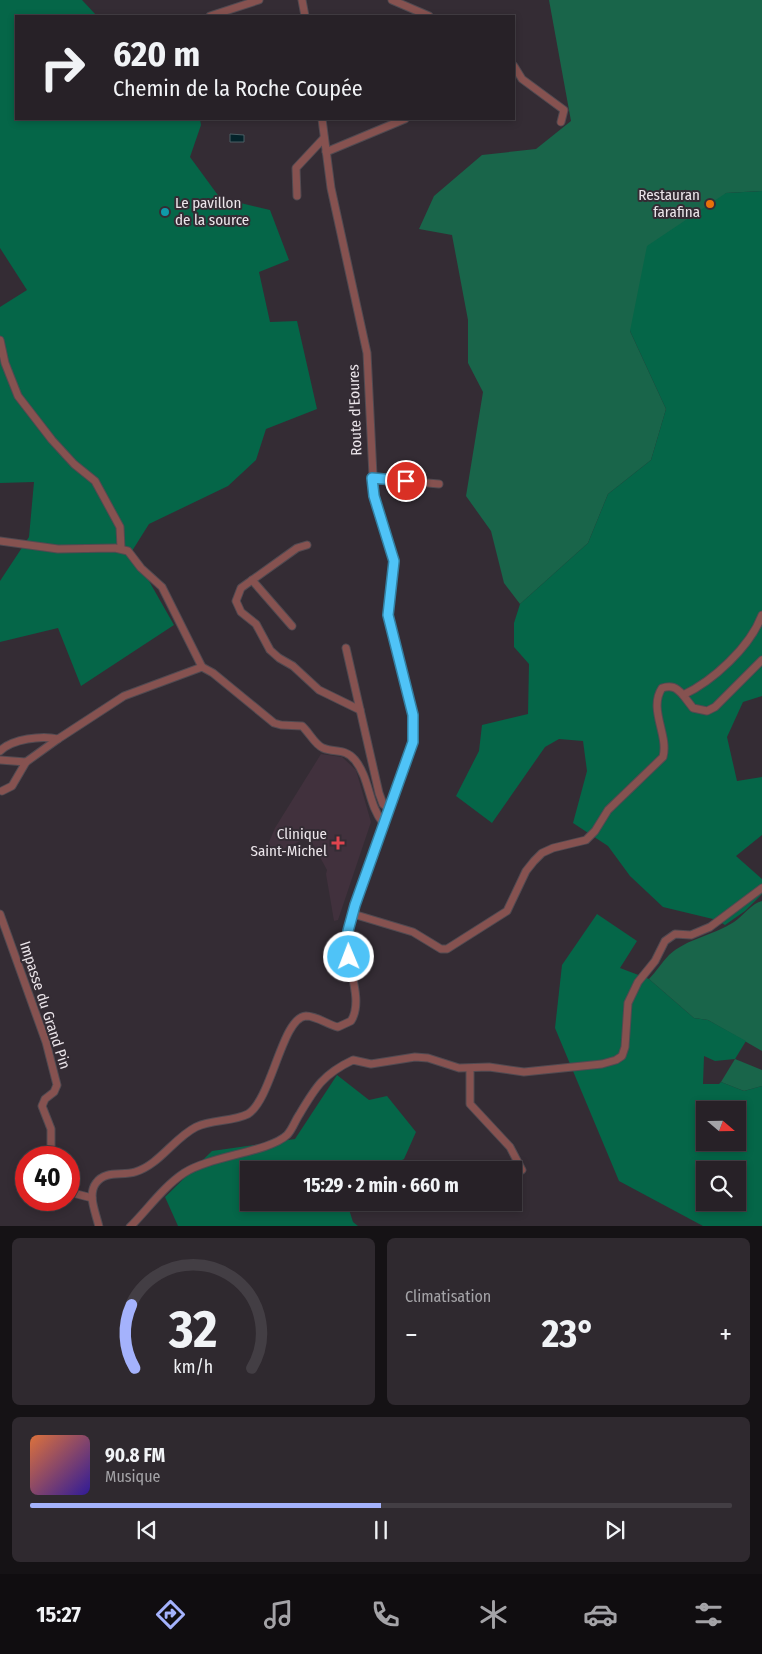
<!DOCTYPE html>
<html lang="fr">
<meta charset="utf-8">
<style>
:root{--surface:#272127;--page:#2f292f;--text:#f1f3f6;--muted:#a4a3a7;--line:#433e44;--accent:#a4b2fc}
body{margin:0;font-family:"Fira Sans Condensed",sans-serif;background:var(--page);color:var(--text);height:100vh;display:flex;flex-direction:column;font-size:19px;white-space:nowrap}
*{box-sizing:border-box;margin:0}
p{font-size:16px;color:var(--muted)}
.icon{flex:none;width:28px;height:28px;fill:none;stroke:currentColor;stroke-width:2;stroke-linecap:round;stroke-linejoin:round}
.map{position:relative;height:1226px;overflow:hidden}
.panel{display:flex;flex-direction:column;gap:12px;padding:12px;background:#151215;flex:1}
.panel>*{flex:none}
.guide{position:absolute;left:15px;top:15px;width:500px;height:105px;border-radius:0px;box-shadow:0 2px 8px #0003,0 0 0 1px var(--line);background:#272127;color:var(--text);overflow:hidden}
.needle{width:32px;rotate:110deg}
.buttons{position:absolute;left:696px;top:1101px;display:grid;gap:10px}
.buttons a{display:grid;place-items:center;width:50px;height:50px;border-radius:0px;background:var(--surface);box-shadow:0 2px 8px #0003,0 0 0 1px var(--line);font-size:25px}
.speed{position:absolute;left:15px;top:1146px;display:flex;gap:10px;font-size:25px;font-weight:700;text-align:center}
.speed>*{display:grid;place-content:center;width:65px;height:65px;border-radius:50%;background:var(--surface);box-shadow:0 2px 8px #0003,0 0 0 1px var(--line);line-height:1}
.speed .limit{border:8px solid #d22;background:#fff;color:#111}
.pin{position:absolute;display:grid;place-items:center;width:42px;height:42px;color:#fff;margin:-21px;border:2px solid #fff;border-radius:50%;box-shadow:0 1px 5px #0007}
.me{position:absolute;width:55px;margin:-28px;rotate:359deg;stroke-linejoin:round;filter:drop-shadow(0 0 4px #0008)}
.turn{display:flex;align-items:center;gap:18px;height:105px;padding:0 15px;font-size:22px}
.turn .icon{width:65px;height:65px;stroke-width:2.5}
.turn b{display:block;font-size:35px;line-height:42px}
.big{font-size:38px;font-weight:700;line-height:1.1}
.panel .card{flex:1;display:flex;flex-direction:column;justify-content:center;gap:8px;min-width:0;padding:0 18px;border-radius:8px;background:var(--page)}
.panel .dial{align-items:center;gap:0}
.dial svg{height:130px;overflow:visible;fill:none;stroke:var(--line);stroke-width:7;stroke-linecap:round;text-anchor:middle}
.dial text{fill:var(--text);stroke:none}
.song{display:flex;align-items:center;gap:15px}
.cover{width:60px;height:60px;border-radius:8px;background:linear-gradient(135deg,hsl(20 70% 55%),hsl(250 70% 35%))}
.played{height:5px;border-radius:2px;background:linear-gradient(90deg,var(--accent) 50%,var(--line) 50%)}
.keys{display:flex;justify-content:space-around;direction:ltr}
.heat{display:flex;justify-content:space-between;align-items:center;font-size:28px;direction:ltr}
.panel .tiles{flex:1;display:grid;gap:12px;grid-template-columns:1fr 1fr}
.card:last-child{grid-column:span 2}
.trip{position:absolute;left:240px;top:1161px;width:282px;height:50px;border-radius:0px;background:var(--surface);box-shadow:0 2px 8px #0003,0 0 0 1px var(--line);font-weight:700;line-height:50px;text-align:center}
.dock{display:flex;height:80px;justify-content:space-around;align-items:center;background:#100d10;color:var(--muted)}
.dock .icon{width:35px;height:35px}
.dock .active{color:var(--accent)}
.dock b{font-size:22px;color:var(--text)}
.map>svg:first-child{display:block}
</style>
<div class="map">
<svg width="762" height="1227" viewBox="0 0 762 1227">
<rect width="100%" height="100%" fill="#342c34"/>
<polygon fill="#41313d" points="321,754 342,757 356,770 371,822 338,920 334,921 326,874 327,870 309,837 270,855 266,849 275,828"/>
<g fill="#19654a">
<polygon points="549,0 762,0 762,191 726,193 630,331 666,409 651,460 608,494 588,543 520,604 504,583 491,531 466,496 483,392 468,363 468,320 452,235 419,229 434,196 482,155 536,149 571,121"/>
<path d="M762,901V1051L708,1020L694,1018L649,979C656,972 662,962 669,955C686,939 714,935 734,922C743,916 752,903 762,901Z"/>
<polygon points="735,1059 762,1070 762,1086 744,1091 721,1082"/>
</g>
<g fill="#056648" fill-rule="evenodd">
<polygon points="0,0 82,0 97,16 16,16 16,119 200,119 201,125 190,157 220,198 270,210 289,260 259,272 270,322 297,321 317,409 266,429 256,460 228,486 149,524 132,551 174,625 81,686 58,628 0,642 0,581 29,537 34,482 0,483 0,307 27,290 0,248"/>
<polygon points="762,191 762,696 743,702 727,737 737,781 762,777 762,835 736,856 762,879 762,894 745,911 725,925 717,920 663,907 630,876 608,846 573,823 587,771 583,741 559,739 545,747 492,823 456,796 479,751 482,725 528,714 529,664 514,647 514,623 520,604 588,543 608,494 651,460 666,409 630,331 647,246 726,193"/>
<path d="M597,914L637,941L620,968L649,979L694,1018L708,1020L746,1041L735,1059L715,1061L704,1056L703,1084H719L721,1082L744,1091L762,1086V1226H703L619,1181L555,1028L562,965ZM705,1110H738V1142H705ZM705,1170H738V1202H705Z"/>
<polygon points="337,1075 369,1100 387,1096 416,1132 404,1159 382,1170 249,1170 249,1202 347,1203 353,1222 358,1226 178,1226 165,1197 212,1151 295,1139"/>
</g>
<polygon fill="#04232a" stroke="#4a5e64" points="230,134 244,135 244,142 230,142"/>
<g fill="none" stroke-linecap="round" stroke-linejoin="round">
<defs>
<g id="minor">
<polyline points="302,0 305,16"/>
<polyline points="392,0 429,16"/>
<polyline points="210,16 259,0"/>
<polyline points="514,66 522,79 564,110 561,122"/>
<polyline points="326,152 405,119"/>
<polyline points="297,196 296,168 324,138"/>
<polyline points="0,340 5,363 18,396 52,440 74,464 95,481 120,527 121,548"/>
<polyline points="372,478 439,484"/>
<polyline points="0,541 58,549 115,548 128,551 141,568 162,587 202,667"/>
<polyline points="307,545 297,548 241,588 236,601 241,612 256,624 270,650 279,658 293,666 319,690 360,710"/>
<polyline points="252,580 292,626"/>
<polyline points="346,648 379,793 383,804 389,809"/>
<polyline points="683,695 693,708 707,711 715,707 762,660"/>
<path d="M0,751C12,739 42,735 58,739L124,696L202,667L213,673L274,723L281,725L302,726C309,732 315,745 323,748C335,753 345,748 355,760C370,779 368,804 383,823"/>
<polyline points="0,760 26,762"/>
<polyline points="2,791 12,786 26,762 58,739"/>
<polyline points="0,914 46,1042 57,1085 54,1092 45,1099 42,1106 51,1129 51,1158"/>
<path d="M353,914L413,932L441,949H447L507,911L526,871L534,861L542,853L553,848L586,840L595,831L608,810L663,757C669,735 648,709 662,688C671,685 676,687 683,695C713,681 750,647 762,615"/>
<polyline points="470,1069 470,1104 510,1147 522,1170"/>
<polyline points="69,1192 92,1198"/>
<path d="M99,1227C96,1213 87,1195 96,1183C105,1170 122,1176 135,1172C159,1165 174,1138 196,1127C213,1119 232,1122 248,1114C272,1099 282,1017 306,1016C317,1016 328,1025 338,1027L351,1021C364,1000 347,967 347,944C347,931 352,918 355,905L413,742V715L388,615L394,561L374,496L367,353L331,188L322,119"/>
<path d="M130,1227C148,1209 163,1187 184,1173C210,1156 269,1152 287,1135C292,1130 295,1121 299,1115C315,1088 323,1074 353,1060L371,1064L415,1057L428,1058L459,1068L489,1067L524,1072L602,1064L616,1060L622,1056L625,1047L628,1003L638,982L655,961L665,941L675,934L691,935L710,927L762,888"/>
</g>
</defs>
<use href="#minor" stroke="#514a51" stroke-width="9"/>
<use href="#minor" stroke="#865250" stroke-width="7"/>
</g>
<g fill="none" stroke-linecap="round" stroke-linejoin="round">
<defs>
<polyline id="route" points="349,957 348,931 355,905 413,742 413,715 388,615 394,561 374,496 372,478 406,481"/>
</defs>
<use href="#route" stroke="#337fa1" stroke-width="12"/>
<use href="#route" stroke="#4fc3f7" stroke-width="9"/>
</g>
<circle fill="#e8710a" stroke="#342c34" stroke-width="2" cx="710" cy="204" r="5"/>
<circle fill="#0f9aa8" stroke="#342c34" stroke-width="2" cx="165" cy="212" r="5"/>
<path fill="#e0444e" stroke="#342c34" stroke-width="2" d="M335.5 835.5h5v5h5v5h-5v5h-5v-5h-5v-5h5z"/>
<g text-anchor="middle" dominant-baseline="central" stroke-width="4" stroke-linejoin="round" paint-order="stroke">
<g font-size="15" fill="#ece6eb" stroke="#342c34" text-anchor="end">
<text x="700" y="195">Restauran<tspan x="700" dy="17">farafina</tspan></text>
<text x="175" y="203" text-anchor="start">Le pavillon<tspan x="175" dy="17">de la source</tspan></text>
<text x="327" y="834">Clinique<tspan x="327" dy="17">Saint-Michel</tspan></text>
</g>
<g font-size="15" fill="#ece6eb" stroke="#342c34">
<text transform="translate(355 410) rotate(-92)">Route d'Eoures</text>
<text transform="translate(45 1005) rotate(72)">Impasse du Grand Pin</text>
</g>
</g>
</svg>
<div class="buttons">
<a><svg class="needle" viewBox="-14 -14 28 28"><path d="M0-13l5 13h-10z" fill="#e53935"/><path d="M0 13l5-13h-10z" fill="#a4a3a7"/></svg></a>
<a><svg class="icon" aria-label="search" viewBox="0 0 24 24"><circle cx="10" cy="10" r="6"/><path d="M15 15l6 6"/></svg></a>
</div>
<div class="speed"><div class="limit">40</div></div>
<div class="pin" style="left:406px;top:481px;background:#d93025"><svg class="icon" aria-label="arrive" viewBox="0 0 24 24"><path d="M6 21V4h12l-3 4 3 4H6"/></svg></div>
<svg class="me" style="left:349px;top:957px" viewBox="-20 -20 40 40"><circle r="17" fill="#4fc3f7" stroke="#fff" stroke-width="3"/><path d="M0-11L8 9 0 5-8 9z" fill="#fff"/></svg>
<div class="trip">15:29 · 2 min · 660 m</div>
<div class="guide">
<div class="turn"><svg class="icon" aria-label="right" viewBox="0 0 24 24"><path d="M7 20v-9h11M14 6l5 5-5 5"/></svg><div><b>620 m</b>Chemin de la Roche Coupée</div></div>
</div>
</div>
<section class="panel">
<div class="tiles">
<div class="card dial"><svg viewBox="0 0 100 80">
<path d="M14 69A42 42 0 1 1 86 69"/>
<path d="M14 69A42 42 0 0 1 12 30" stroke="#a4b2fc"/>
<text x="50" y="56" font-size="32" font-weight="700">32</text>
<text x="50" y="72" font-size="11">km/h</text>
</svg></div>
<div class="card"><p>Climatisation</p>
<div class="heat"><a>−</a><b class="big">23°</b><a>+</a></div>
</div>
<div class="card">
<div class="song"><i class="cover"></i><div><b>90.8 FM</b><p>Musique</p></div></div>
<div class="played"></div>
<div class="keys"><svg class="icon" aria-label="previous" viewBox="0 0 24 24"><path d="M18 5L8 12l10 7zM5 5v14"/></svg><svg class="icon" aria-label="pause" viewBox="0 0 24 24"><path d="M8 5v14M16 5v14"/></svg><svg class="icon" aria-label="next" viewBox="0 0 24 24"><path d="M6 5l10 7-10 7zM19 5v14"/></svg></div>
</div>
</div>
</section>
<nav class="dock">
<b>15:27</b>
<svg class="icon active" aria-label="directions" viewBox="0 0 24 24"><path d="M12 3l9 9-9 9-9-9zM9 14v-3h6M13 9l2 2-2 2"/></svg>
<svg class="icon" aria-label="music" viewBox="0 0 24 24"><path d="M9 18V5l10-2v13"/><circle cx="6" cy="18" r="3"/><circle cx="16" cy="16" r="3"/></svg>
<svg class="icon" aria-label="phone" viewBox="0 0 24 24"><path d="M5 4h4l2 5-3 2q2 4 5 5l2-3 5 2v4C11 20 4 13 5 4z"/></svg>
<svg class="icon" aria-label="climate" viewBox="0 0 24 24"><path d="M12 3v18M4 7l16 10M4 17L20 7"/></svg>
<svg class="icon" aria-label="car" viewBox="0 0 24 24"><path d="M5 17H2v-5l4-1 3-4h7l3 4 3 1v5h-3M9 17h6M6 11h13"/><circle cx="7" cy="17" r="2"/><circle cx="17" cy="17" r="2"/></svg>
<svg class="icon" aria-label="filters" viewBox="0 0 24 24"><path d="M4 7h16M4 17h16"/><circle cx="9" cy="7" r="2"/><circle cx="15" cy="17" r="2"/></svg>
</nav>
